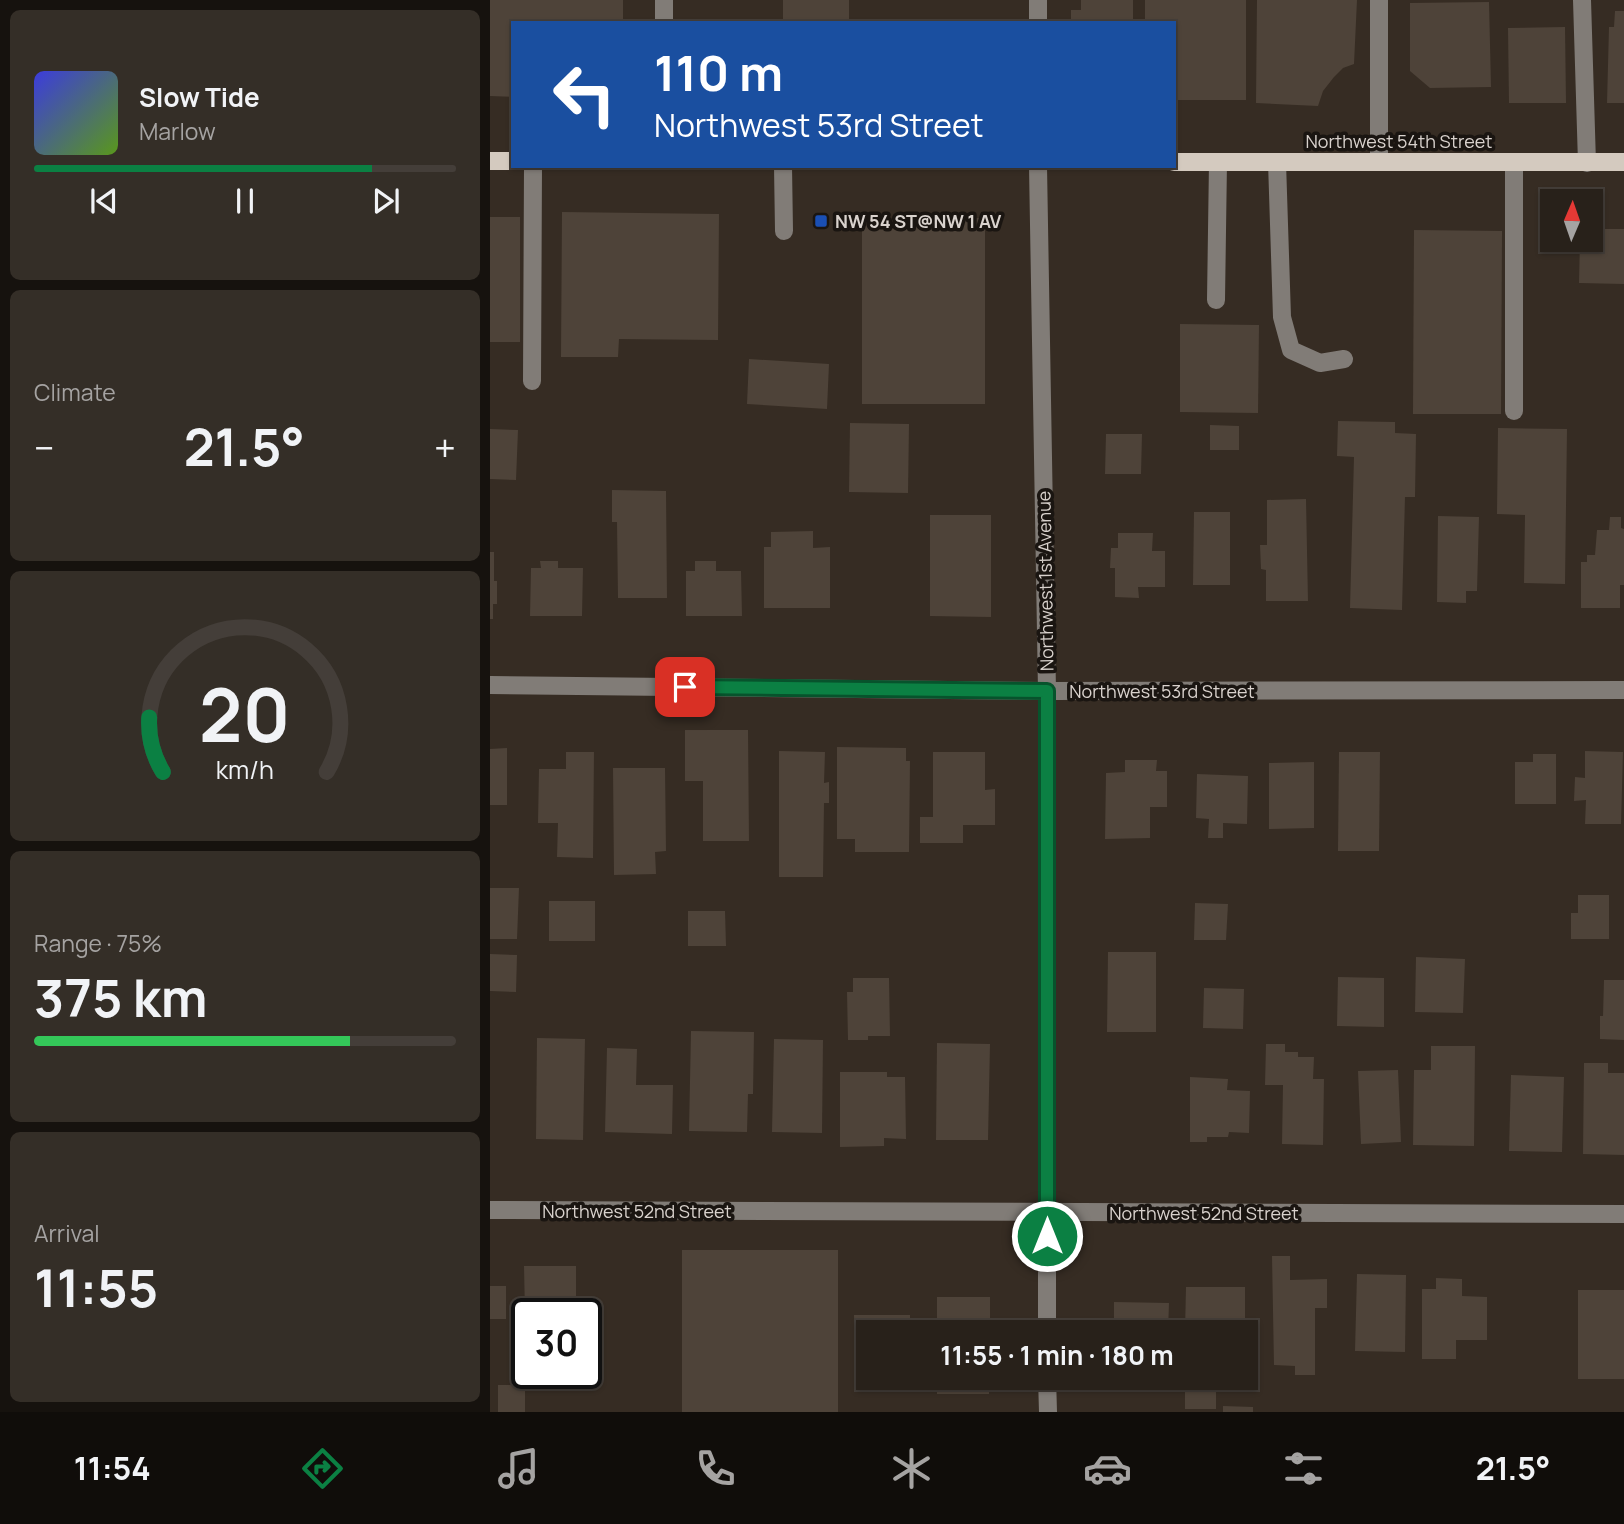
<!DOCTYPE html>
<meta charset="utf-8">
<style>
:root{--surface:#28211a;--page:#342e27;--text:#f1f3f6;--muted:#a5a3a2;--line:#443e39;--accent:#0b8043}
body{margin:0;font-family:Manrope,sans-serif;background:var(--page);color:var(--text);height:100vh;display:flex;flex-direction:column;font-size:26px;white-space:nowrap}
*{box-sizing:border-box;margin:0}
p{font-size:23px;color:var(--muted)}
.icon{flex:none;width:38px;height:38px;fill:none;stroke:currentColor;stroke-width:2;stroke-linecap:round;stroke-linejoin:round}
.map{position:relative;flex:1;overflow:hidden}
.side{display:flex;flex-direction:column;gap:10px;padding:10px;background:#16120e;width:490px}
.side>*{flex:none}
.hud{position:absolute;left:21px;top:21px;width:665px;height:147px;border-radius:0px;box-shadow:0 2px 5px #0004,0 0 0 2px var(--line);background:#1a4fa0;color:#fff;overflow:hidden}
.needle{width:46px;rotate:2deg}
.controls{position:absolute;left:1050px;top:189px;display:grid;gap:14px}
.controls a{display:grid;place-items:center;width:63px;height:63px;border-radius:0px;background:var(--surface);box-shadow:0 2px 5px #0004,0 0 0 2px var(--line);font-size:35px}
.speed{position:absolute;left:21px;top:1298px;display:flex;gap:14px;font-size:35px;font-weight:700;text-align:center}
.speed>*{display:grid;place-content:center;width:91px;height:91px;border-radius:50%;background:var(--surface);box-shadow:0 2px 5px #0004,0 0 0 2px var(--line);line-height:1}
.speed .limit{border:4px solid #111;border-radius:10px;background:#fff;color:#111}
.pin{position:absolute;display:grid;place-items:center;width:60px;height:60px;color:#fff;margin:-30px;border-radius:14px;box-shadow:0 4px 10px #0006}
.me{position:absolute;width:77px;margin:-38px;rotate:0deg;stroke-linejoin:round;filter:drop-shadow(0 0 5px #0008)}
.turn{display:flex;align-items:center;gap:24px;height:147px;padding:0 28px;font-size:32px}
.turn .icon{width:91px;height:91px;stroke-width:2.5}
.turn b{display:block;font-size:49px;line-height:60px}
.big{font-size:52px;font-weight:700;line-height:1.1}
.side .widget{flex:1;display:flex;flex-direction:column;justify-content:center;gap:10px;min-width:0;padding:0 24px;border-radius:10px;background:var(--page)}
.side .dial{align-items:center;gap:0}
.dial svg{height:182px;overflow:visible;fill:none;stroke:var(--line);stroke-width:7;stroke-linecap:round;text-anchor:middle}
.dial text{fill:var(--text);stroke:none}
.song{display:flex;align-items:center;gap:21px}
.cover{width:84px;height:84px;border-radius:10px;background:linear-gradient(135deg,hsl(240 70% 55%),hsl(90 70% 35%))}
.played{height:7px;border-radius:4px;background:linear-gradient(90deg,var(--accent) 80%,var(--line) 80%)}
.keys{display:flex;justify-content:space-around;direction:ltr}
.heat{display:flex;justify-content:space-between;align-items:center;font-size:38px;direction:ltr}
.charge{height:10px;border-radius:5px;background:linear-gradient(90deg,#34c759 75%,var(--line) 0)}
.trip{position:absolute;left:366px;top:1320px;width:402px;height:70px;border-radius:0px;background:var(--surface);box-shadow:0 2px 5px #0004,0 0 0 2px var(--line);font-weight:700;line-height:70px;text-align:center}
.dock{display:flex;height:112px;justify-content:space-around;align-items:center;background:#100d0a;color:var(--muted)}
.dock .icon{width:49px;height:49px}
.dock .current{color:var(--accent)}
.dock b{font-size:32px;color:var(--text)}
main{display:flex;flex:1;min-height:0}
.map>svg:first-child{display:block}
</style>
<main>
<section class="side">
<div class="widget">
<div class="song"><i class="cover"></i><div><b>Slow Tide</b><p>Marlow</p></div></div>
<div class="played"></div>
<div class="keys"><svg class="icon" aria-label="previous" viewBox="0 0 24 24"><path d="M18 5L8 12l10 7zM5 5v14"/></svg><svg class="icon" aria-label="pause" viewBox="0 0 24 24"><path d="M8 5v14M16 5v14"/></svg><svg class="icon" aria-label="next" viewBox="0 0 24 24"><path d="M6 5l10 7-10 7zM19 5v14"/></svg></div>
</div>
<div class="widget"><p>Climate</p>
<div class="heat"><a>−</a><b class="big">21.5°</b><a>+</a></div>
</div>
<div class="widget dial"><svg viewBox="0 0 100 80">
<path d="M14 69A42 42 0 1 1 86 69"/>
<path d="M14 69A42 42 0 0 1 8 45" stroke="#0b8043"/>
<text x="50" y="56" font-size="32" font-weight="700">20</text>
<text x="50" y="72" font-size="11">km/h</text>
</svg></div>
<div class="widget"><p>Range · 75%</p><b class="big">375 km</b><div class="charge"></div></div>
<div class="widget"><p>Arrival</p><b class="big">11:55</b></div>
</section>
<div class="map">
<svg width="1134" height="1412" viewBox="0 0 1134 1412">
<rect width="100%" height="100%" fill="#362c23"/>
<g fill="#4e4339">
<polygon points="0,0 133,0 133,23 23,23 23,97 0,96"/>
<rect x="293" y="0" width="66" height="23"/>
<polygon points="591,0 643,0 643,23 581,23 581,10 591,10"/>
<polygon points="655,0 756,0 756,100 684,100 684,23 655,23"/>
<polygon points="767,0 867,0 864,64 853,68 844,77 833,91 828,106 766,103"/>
<polygon points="999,2 1001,87 940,88 920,71 920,3"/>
<polygon points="1125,11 1134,11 1134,103 1117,103 1119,27 1124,27"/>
<polygon points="1075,27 1076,103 1019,103 1018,28"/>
<polygon points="72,212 229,214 228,340 129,339 128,357 71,357"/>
<rect x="0" y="217" width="30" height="125"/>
<polygon points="495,218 495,404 372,404 372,219"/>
<polygon points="1101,229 1134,229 1134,284 1089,283 1090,240 1101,240"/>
<polygon points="924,230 1012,231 1011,414 923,414"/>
<polygon points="690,324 769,325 768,413 690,412"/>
<polygon points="259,359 339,364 337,409 257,404"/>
<polygon points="848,421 905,422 905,433 926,434 925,497 915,497 912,610 860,608 864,457 847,456"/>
<polygon points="360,423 419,424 418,493 359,492"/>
<polygon points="720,425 749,426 749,450 720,450"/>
<polygon points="1008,428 1077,429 1075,584 1034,583 1035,515 1007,514"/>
<polygon points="0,429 28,430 26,480 0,479"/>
<polygon points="616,434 652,434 651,474 615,474"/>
<polygon points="122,490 176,491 177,598 128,598 127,522 122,522"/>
<polygon points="816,499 818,601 776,601 776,570 771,569 770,545 777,545 777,500"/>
<polygon points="704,512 740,512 740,585 703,585"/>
<polygon points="440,515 501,515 501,617 440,616"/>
<polygon points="948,516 989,517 987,591 976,591 976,603 947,602"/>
<polygon points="1120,517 1131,517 1131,528 1134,529 1134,585 1130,585 1130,608 1091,608 1091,562 1097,562 1097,555 1105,555 1107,530 1119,530"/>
<polygon points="323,531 323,548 340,547 340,608 274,608 274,547 281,547 281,532"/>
<polygon points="628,533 663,533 662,551 675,551 675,587 648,587 649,598 625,597 625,568 620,568 621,548 628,548"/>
<polygon points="0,552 4,552 4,581 7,581 7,604 3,604 3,619 0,619"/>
<polygon points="50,561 68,561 68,568 93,568 92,616 40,616 41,568 51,568"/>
<polygon points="205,561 226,561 226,571 251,571 252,616 196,616 196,571 205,571"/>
<polygon points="195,730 258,730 259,841 213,841 213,781 195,781"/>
<polygon points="347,747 416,748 416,761 420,761 419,852 365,852 365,839 347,839"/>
<polygon points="17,748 17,805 0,805 0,749"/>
<polygon points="289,751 335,752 334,783 339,782 339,803 334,803 333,877 289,877"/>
<polygon points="1095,751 1133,752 1131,824 1095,824 1096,800 1084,801 1085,777 1095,778"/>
<polygon points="76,752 104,752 103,858 67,857 68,823 48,823 49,769 76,769"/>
<polygon points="443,752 495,752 495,790 505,789 505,825 473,825 473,843 430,843 430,817 443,817"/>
<polygon points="849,752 890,752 889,851 848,851"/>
<polygon points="1043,754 1066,754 1066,804 1025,804 1025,762 1043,762"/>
<polygon points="635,760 667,760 666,771 677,771 677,807 660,807 660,838 615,839 616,773 635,772"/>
<polygon points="824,762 824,828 779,829 779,763"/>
<polygon points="123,768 175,768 176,851 165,852 166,874 124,875"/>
<polygon points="707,774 758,776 757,824 733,823 733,838 718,838 719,819 706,818"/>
<polygon points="0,888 29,888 27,939 0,939"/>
<polygon points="1088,895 1119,895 1119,939 1081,939 1081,913 1088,913"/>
<rect x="59" y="901" width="46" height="40"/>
<polygon points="705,903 738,904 736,940 704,940"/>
<polygon points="198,911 235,911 236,946 198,946"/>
<polygon points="618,952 666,952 666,1032 617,1032"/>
<polygon points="0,954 27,955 26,992 0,991"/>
<polygon points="926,957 975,959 973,1013 925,1012"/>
<polygon points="848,977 894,978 894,1027 847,1026"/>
<polygon points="363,978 399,978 400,1036 378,1036 378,1040 358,1040 357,992 363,992"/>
<polygon points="1114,980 1134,980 1134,1040 1110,1039 1110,1016 1113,1016"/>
<polygon points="714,988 754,989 753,1029 713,1028"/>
<polygon points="201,1031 264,1032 263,1094 258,1094 257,1132 199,1131"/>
<polygon points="47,1038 95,1039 93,1140 46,1139"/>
<polygon points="284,1039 333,1040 332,1133 282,1132"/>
<polygon points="447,1043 500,1044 498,1140 446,1140"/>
<polygon points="776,1044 795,1044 795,1052 808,1052 808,1057 824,1057 823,1079 834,1079 833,1145 792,1144 793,1085 775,1085"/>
<polygon points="941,1046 985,1046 984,1146 923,1145 924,1070 941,1070"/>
<polygon points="117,1048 147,1049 146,1085 183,1085 182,1134 115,1132"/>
<polygon points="1094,1063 1118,1063 1118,1073 1134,1073 1134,1155 1093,1154"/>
<polygon points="908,1070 911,1142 871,1144 868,1071"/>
<polygon points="350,1072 397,1072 397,1077 415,1077 416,1139 394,1138 394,1146 350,1147"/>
<polygon points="1021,1075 1074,1077 1072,1152 1019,1151"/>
<polygon points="700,1077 738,1079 737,1090 760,1091 759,1133 739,1132 738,1137 717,1137 717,1142 700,1142"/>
<rect x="192" y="1250" width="156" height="162"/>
<polygon points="782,1256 800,1256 800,1280 837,1279 837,1308 825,1308 825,1375 805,1375 805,1366 784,1365"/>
<polygon points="34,1266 86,1266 86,1314 35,1314"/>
<polygon points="867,1274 916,1275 915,1352 865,1351"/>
<polygon points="946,1278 972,1279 972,1296 997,1297 997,1340 966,1340 966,1359 932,1359 932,1289 946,1289"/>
<rect x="0" y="1286" width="16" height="33"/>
<polygon points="696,1287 755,1287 755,1332 695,1332"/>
<rect x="1088" y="1290" width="46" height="89"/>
<rect x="447" y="1297" width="53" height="35"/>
<polygon points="624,1302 679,1303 678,1332 624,1332"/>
<polygon points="364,1315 420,1315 420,1332 378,1332 378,1377 365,1378"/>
<rect x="447" y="1377" width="52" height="17"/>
<rect x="695" y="1377" width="31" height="32"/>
<rect x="8" y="1385" width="27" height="27"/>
<polygon points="733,1406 763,1407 763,1412 733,1412"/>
</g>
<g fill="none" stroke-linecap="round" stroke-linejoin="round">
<g stroke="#817c77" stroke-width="18">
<polyline points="174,0 174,23"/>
<polyline points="548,0 548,23"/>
<polyline points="1092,0 1097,163"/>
<polyline points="787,162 792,317 801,350 830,363 854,359"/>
<polyline points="889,162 889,0"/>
<polyline points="293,166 294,231"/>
<polyline points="548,166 557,691 557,1332"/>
<polyline points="726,300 728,162"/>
<polyline points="42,381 43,166"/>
<polyline points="1024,411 1024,162"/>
<polyline points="0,685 557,691 1134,690"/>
<polyline points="0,1210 1134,1214"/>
<polyline points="557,1377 558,1412"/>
</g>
<g stroke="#d4cabf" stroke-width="18">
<polyline points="0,161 23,161"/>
<polyline points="684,162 1134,162"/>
</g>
</g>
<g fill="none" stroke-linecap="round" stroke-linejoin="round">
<defs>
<polyline id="route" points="195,687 557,691 557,1236"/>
</defs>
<use href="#route" stroke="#07532c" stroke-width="18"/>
<use href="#route" stroke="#0b8043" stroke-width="12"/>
</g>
<rect fill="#1a4fb4" stroke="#1a1511" stroke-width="2.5" x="324" y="214" width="14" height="14" rx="3.5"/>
<g text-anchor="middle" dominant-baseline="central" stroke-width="7" stroke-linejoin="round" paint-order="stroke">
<g font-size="18" fill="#d9d2cd" stroke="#1a1511">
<text x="909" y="141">Northwest 54th Street</text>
<text transform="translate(555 581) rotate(-91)">Northwest 1st Avenue</text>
<text x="672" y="691">Northwest 53rd Street</text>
<text x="147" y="1211">Northwest 52nd Street</text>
<text x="714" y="1213">Northwest 52nd Street</text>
</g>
<g font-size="18" font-weight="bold" fill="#d9d2cd" stroke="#1a1511" text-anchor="start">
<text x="345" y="221">NW 54 ST@NW 1 AV</text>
</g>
</g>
</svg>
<div class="controls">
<a><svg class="needle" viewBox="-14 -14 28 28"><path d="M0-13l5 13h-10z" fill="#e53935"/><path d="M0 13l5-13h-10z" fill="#a5a3a2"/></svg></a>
</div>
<div class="speed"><div class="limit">30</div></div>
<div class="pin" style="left:195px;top:687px;background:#d93025"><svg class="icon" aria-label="arrive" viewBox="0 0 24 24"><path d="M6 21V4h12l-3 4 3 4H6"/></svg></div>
<svg class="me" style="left:557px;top:1236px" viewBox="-20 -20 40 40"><circle r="17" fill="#0b8043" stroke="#fff" stroke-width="3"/><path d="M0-11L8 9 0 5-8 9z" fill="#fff"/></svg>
<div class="trip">11:55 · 1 min · 180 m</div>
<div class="hud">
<div class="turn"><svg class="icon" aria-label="left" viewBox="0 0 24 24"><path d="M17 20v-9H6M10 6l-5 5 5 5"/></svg><div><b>110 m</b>Northwest 53rd Street</div></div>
</div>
</div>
</main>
<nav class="dock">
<b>11:54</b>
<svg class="icon current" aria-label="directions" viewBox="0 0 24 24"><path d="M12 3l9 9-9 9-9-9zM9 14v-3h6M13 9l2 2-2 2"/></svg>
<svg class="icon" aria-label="music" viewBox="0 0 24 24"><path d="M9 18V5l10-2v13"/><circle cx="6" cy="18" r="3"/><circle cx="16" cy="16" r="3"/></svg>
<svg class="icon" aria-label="phone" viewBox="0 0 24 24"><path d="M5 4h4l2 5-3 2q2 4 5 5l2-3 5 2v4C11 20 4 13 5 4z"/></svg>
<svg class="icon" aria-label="climate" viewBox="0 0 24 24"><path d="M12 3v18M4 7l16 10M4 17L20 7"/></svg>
<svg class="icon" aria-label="car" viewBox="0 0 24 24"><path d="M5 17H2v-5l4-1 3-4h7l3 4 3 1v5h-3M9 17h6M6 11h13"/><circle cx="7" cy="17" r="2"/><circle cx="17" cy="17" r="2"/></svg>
<svg class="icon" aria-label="filters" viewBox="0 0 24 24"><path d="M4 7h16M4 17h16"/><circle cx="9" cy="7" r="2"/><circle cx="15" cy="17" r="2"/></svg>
<b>21.5°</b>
</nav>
